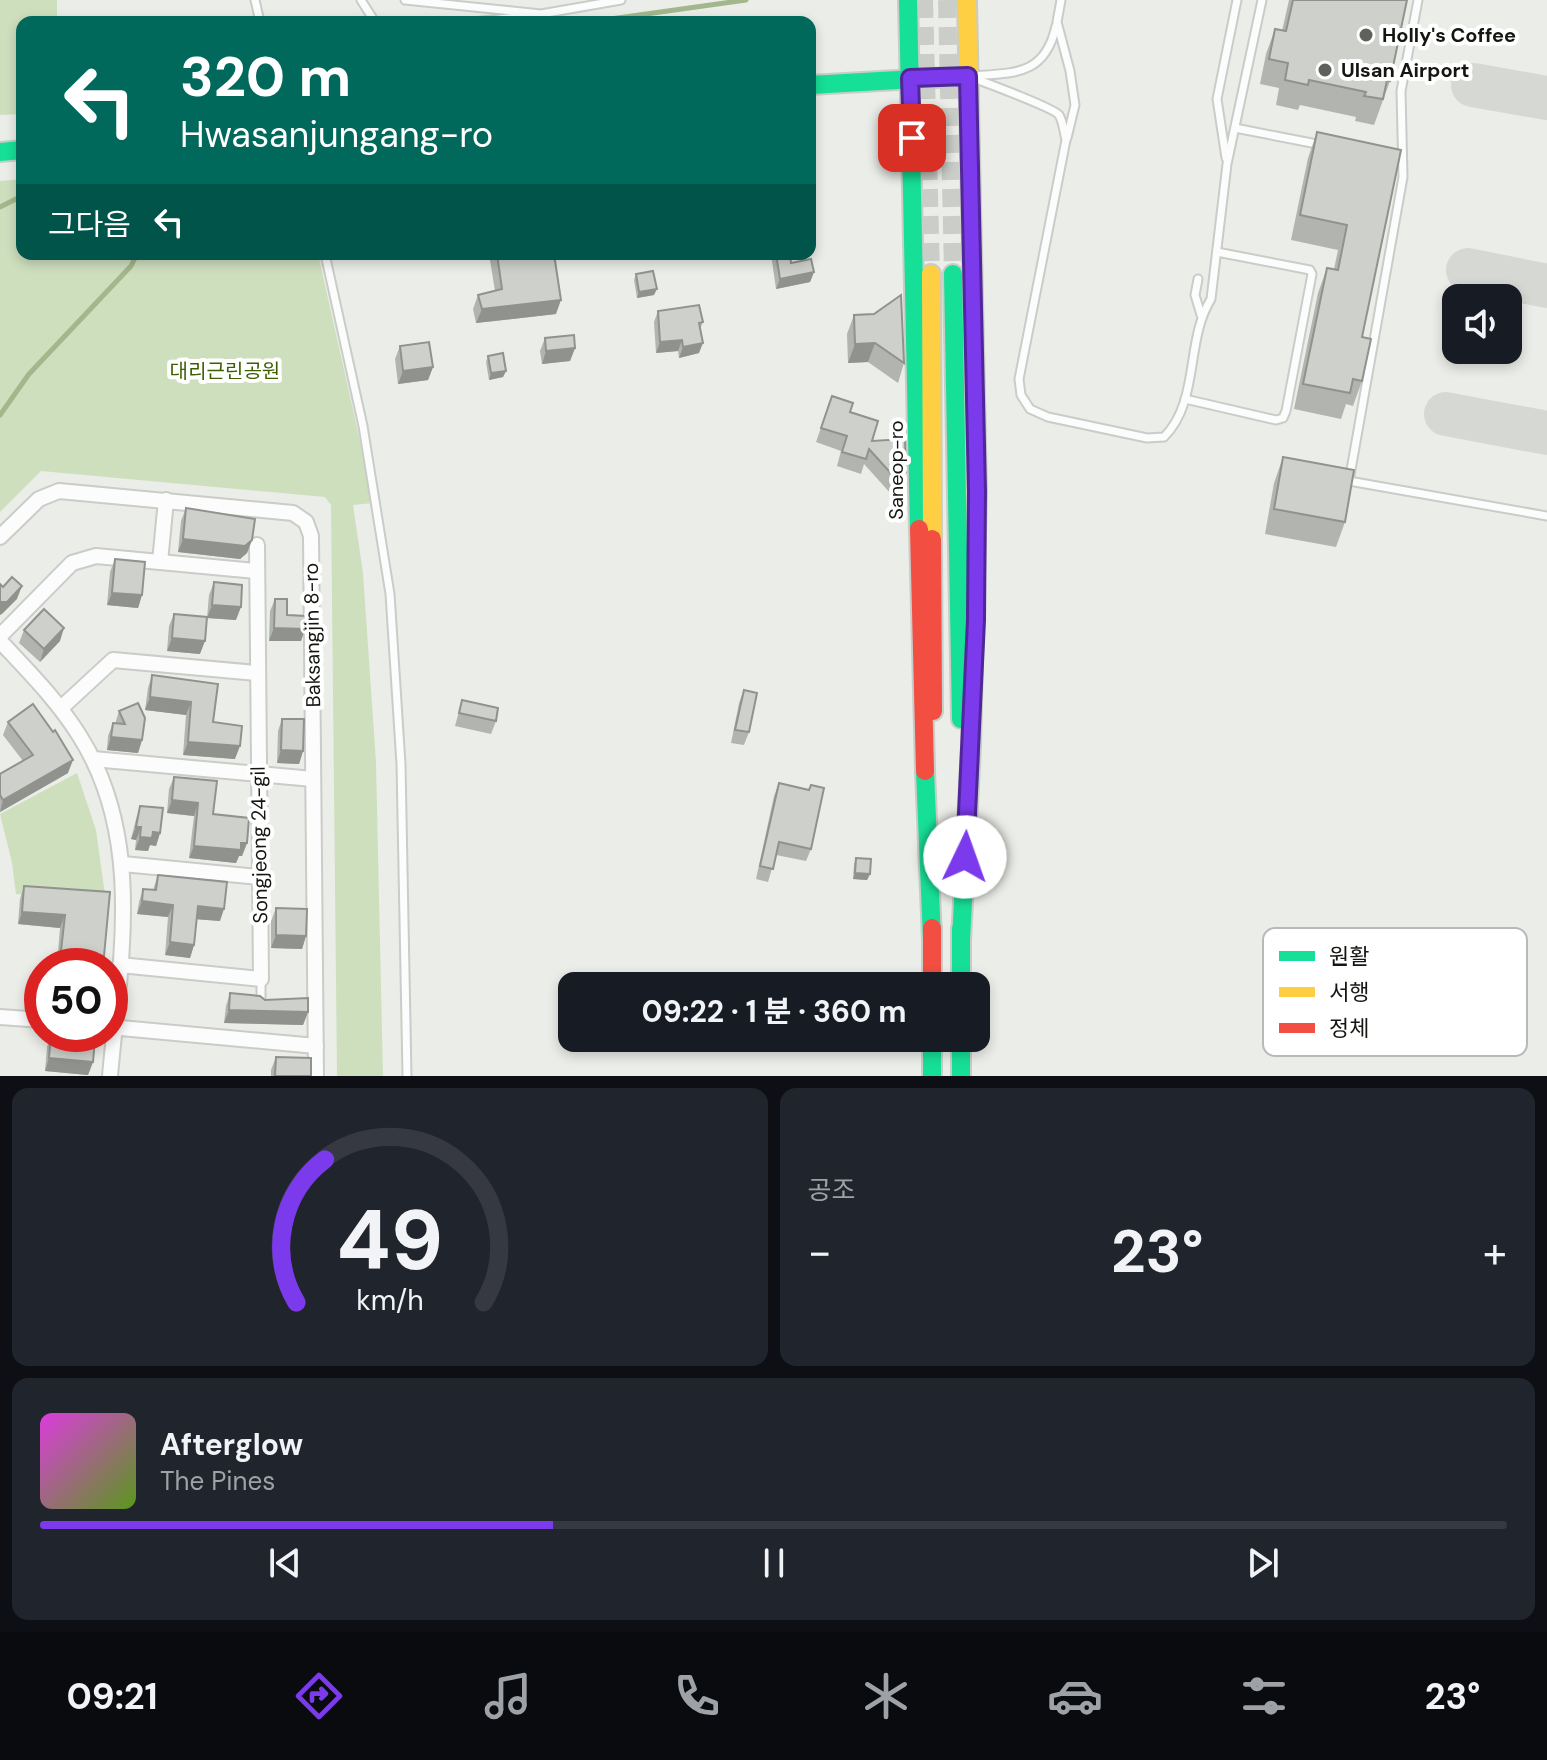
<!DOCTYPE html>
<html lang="ko">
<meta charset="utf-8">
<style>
:root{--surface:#171b24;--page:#20242c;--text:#f1f3f6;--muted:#9ea1a6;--line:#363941;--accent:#7c3aed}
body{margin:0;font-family:"DM Sans","Noto Sans KR",sans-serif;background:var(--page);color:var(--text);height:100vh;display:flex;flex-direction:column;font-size:30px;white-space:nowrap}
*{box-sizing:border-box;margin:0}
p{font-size:26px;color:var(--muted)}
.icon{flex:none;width:44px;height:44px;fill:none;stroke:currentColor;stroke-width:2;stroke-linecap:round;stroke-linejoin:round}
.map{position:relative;height:1076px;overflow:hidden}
.panel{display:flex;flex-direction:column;gap:12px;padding:12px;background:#0d0f14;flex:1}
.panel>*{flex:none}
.banner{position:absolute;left:16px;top:16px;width:800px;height:244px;border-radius:16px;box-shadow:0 4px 12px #0003;background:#00695c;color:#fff;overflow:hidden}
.tools{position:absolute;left:1442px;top:284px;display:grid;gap:16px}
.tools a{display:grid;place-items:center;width:80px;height:80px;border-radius:16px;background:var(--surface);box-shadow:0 4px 12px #0003;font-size:40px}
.speed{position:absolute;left:24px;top:948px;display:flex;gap:16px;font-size:40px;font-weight:700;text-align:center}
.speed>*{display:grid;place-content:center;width:104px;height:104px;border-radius:50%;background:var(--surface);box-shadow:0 4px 12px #0003;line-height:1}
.speed .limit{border:12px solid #d22;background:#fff;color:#111}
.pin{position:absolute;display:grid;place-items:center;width:68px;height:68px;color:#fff;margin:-34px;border-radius:16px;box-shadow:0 4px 12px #0006}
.me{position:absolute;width:88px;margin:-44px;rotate:3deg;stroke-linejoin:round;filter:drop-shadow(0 0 6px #0008)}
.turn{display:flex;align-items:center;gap:28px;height:168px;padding:0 32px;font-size:36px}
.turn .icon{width:104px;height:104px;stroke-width:2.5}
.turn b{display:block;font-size:56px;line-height:68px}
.then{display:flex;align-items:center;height:76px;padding:0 32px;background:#0003;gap:16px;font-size:30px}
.big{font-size:60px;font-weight:700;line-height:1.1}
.panel .card{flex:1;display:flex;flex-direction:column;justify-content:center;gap:12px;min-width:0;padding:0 28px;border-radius:16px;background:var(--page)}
.panel .dial{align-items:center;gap:0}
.dial svg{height:208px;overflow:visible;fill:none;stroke:var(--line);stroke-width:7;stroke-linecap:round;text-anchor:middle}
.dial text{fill:var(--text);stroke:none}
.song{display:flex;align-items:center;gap:24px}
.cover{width:96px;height:96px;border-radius:12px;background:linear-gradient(135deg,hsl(300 70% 55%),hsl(90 70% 35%))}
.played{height:8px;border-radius:4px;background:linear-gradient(90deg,var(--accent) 35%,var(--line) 35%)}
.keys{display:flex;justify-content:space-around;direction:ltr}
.heat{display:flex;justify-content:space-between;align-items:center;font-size:44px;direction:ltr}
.panel .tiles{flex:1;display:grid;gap:12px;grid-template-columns:1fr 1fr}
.card:last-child{grid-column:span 2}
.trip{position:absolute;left:558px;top:972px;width:432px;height:80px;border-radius:16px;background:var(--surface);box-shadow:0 4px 12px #0003;font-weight:700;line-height:80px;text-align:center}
.tab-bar{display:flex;height:128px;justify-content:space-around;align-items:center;background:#090b0e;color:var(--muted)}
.tab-bar .icon{width:56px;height:56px}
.tab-bar .active{color:var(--accent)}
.tab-bar b{font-size:36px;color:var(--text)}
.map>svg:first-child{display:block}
</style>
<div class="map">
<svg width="1547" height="1076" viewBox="0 0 1547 1076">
<rect width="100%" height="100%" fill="#ebeee8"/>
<g fill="#cedfbe">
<polygon points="0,0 57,0 57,22 22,22 22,114 0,115"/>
<polygon points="22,179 22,254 318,254 374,503 353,505 363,573 376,762 383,1076 337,1076 331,505 325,497 41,471 0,512 0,181"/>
<polygon points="77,773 96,830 106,902 16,894 12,863 0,814"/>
</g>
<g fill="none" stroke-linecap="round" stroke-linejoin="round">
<g stroke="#a2b78c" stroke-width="5">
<polyline points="589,22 746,0"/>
<polyline points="0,207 22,196"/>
<polyline points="0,415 29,374 131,266 137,254"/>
</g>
<g stroke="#d6d8d4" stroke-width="44">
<polyline points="1473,85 1547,98"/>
<polyline points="1468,270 1547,286"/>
<polyline points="1446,414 1547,433"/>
</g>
<g stroke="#cbcec8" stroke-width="18" stroke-dasharray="18 9" stroke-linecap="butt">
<polyline points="924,0 931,274"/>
<polyline points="947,0 953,274"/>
</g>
<defs>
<g id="lane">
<polyline points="255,0 260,22"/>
<polyline points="361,0 375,22"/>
<polyline points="405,0 541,14 621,0"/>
<polyline points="1061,0 1057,22 1070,71 1075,105 1067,138"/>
<polyline points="1418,0 1401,91 1403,177 1349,481 1547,516"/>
<polyline points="473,22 527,16"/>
<path d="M970,76C1014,73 1045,76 1056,26"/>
<path d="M970,77C984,82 1054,108 1059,115C1063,121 1064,133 1066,140L1019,379L1021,395L1030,409L1048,417L1147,438L1164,437C1200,401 1185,341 1211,299L1227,164L1262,0"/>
<polyline points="1235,128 1322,145"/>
<polyline points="1226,158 1217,99 1237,0"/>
<polyline points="325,254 363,426 390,594 401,764 407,1076"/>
<polyline points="1198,279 1195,295 1201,315"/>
<polyline points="1185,399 1276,420 1283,418 1286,411 1312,274 1310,270 1217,252"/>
<polyline points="261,979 261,1004"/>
</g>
<g id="street">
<polyline points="0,537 39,499 59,491 293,513 306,522 311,536 316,1076"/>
<polyline points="160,562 166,500"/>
<polyline points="0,636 72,563 96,556 256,571"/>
<path d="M0,641C28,671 57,700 79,735C145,838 120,962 110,1076"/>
<polyline points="61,708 113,660 257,673"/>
<polyline points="93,759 313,779"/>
<polyline points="123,864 259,877"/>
<polyline points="120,965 261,979 257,545"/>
<polyline points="0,1017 42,1020"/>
<polyline points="110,1027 316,1046"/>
</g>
<g id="fast">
<polyline points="908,0 919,529"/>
<polyline points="810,85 968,76"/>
<polyline points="0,152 22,150"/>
<polyline points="953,274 961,719"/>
<polyline points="925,771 932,940"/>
<polyline points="961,929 961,986"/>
<polyline points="961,940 971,746 977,491 970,153"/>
<polyline points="932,1038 932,1076"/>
<polyline points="961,1038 961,1076"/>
</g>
<g id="slow">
<polyline points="967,0 970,153"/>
<polyline points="931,274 932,539"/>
</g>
<g id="jam">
<polyline points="919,529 925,771"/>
<polyline points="932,539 933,711"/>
<polyline points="932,928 932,986"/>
</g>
</defs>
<use href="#lane" stroke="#c9ccc7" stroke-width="11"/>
<use href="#street" stroke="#c9ccc7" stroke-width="18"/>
<use href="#fast" stroke="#c9ccc7" stroke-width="22"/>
<use href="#slow" stroke="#c9ccc7" stroke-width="22"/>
<use href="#jam" stroke="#c9ccc7" stroke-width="22"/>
<use href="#lane" stroke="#fcfcfc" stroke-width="7"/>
<use href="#street" stroke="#fcfcfc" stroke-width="14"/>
<use href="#fast" stroke="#16e098" stroke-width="18"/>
<use href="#slow" stroke="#ffcf43" stroke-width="18"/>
<use href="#jam" stroke="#f24e42" stroke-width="18"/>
</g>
<g fill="#b1b4af">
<polygon points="1289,0 1407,0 1390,81 1374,125 1355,121 1356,117 1300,105 1298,110 1276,105 1279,88 1260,84 1266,54 1275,29 1282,31"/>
<polygon points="1317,132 1401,150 1362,337 1362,381 1353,406 1346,404 1341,419 1294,409 1318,293 1327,268 1334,269 1338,250 1291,240 1308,158"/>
<polygon points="493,254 554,254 556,314 476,323 473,309 478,295 495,291 490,260"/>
<polygon points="771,254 790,254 791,263 814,272 810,282 776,289"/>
<polygon points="636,274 654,295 637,298 634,280"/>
<polygon points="658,311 703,322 700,329 699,353 679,358 678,351 656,353 654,322"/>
<polygon points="854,315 904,363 898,383 868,362 848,363 847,334"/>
<polygon points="545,338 575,348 570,361 542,364 540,351"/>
<polygon points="400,346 433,367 428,380 398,384 395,359"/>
<polygon points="488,356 506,371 503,377 489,380 486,362"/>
<polygon points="832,396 872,441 901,487 892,495 864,464 861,474 837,466 841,451 816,442"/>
<polygon points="1283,457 1345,522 1336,547 1265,534 1274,483"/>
<polygon points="186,508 252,540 247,553 240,559 178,552 181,521"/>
<polygon points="115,559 142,595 138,608 107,605 110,572"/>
<polygon points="214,582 236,620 207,618 209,595"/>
<polygon points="275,599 287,615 305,629 301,641 269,641 270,611"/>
<polygon points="174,614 200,654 167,651 169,626"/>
<polygon points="24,630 60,641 40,662 19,643"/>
<polygon points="152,675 218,684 213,722 235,759 183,755 186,715 145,710 148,688"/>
<polygon points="744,690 749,732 744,745 731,743 739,703"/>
<polygon points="462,700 496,721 491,734 455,726"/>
<polygon points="119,711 142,740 138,753 107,750 108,736 113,723 115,724"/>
<polygon points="282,719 303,751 299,764 277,763 278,731"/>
<polygon points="8,722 68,773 0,812 0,774 23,761 3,735"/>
<polygon points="174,777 213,814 247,843 242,856 239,856 236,863 189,858 194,816 167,813 169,789"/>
<polygon points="779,783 809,790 811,785 811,849 806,861 776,855 768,882 756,879 774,796"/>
<polygon points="140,806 160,833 156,846 150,845 148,851 135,850 136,840 131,839 136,819"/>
<polygon points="856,858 870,874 867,880 853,879 854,864"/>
<polygon points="158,875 220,921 197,919 194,945 190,958 165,955 168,917 137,914 139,902 143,889 153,890"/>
<polygon points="24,886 110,892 57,964 60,928 18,924 20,899"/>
<polygon points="276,908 306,936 302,949 271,948 271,921"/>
<polygon points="230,993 265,1000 308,1012 303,1025 224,1023 226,1006"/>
<polygon points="51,1034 93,1062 88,1075 45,1071 47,1047"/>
<polygon points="276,1057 311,1076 271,1076 271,1070"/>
</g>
<g fill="#90928e">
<polygon points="814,272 810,282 776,289 780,279"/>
<polygon points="657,289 654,295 637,298 639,292"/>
<polygon points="561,300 556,314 476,323 482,309"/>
<polygon points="682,340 678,351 656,353 660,342"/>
<polygon points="703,343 699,353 679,358 683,347"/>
<polygon points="875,343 868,362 848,363 855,344"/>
<polygon points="575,348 570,361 542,364 546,351"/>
<polygon points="433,367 428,380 398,384 403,371"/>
<polygon points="506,371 503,377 489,380 491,373"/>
<polygon points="906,472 901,487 892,495 897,480"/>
<polygon points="183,539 252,540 247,553 240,559 178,552"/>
<polygon points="22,586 17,599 2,614 0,615 0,602"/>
<polygon points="112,593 142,595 138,608 107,605"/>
<polygon points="212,605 241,607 236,620 207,618"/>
<polygon points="64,628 60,641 40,662 44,649"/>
<polygon points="274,628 305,629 301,641 269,641"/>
<polygon points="172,638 205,641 200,654 167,651"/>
<polygon points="150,697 191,702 186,715 145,710"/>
<polygon points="111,737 142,740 138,753 107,750"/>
<polygon points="188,742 240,746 235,759 183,755"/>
<polygon points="281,750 303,751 299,764 277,763"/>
<polygon points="73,760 68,773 0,812 3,800"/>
<polygon points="172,800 198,803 194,816 167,813"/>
<polygon points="136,827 141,827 136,840 131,839"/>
<polygon points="153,832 160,833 156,846 150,845 148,851 135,850 140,837"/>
<polygon points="241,843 247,843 242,856 239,856 236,863 189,858 194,846"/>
<polygon points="855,873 870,874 867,880 853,879"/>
<polygon points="142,901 173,905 168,917 137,914"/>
<polygon points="198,906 224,909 220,921 193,919"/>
<polygon points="22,912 65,915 60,928 18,924"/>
<polygon points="276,935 306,936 302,949 271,948"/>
<polygon points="170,942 194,945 190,958 165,955"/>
<polygon points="61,951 104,956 100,966 74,966 57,964"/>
<polygon points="229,1010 308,1012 303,1025 224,1023"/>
<polygon points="49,1058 93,1062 88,1075 45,1071"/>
</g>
<g fill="#ced1cb" stroke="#90928e" stroke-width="2">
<polygon points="1293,0 1407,0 1390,81 1387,80 1383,99 1364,96 1366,92 1309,80 1308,85 1285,80 1288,63 1269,59 1275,29 1286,31"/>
<polygon points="1317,132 1401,150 1362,337 1371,339 1362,381 1353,379 1350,393 1303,384 1327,268 1338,270 1347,225 1300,215"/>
<polygon points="497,254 554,254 561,300 482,309 478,295 502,289"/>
<polygon points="776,254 790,254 791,263 811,259 814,272 780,279"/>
<polygon points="653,271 657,289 639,292 636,274"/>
<polygon points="901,295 904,363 875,343 855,344 854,315 874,314"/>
<polygon points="699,305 703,322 699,323 703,343 683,347 682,340 660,342 658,311"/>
<polygon points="574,335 575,348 546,351 545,338"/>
<polygon points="429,342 433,367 403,371 400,346"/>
<polygon points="503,353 506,371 491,373 488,356"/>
<polygon points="832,396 853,403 850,412 878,421 872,441 905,439 906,472 897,480 869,449 866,459 842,452 847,436 821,428"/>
<polygon points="1283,457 1354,470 1345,522 1274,509"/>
<polygon points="186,508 255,519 252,540 245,546 183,539"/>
<polygon points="115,559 145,562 142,595 112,593"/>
<polygon points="12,577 22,586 7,602 0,602 0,584 3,587"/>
<polygon points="214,582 242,585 241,607 212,605"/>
<polygon points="275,599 287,599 287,615 306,616 305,629 274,628"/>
<polygon points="44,609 64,628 44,649 24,630"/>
<polygon points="174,614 207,617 205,641 172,638"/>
<polygon points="152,675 218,684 213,722 242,726 240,746 188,742 191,702 150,697"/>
<polygon points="744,690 757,693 749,732 735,730"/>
<polygon points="462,700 498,708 496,721 459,713"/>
<polygon points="138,703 145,718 142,740 111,737 113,723 125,724 119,711"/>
<polygon points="33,704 53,732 55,730 73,760 3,800 0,795 0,774 33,755 8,722"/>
<polygon points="282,719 304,719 303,751 281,750"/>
<polygon points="174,777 217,781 213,814 249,818 247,843 241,843 241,850 194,846 198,803 172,800"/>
<polygon points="779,783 809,790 811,785 824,788 811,849 779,842 773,869 760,866"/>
<polygon points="140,806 163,808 160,833 153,832 152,838 140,837 141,827 136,827"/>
<polygon points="856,858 871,859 870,874 855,873"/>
<polygon points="158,875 227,882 224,909 198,906 194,945 170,942 173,905 142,901 143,889 156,890"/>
<polygon points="24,886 110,892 104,956 61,951 65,915 22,912"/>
<polygon points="276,908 307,909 306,936 276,935"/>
<polygon points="230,993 260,996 265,1000 308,998 308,1012 229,1010"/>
<polygon points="51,1034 95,1038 93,1062 49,1058"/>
<polygon points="276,1057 311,1058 311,1076 275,1076"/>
</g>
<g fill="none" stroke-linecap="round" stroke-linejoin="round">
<defs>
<polyline id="route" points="912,138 910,78 968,76 977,491 976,620 965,857"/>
</defs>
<use href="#route" stroke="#51269a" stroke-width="20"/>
<use href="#route" stroke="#7c3aed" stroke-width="14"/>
</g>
<g fill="#5f625c" stroke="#fff" stroke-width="3">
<circle cx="1366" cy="35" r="8"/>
<circle cx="1325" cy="70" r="8"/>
</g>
<g text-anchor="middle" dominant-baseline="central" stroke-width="8" stroke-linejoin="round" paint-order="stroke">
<g font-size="20" font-weight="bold" fill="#131611" stroke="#fff" text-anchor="start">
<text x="1382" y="35">Holly's Coffee</text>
<text x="1341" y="70">Ulsan Airport</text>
</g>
<g font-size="20" fill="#3d5f00" stroke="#fff">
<text x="225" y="371">대리근린공원</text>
</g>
<g font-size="20" fill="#131611" stroke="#fff">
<text transform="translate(896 470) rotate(-90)">Saneop-ro</text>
<text transform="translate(312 635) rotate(-91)">Baksangjin 8-ro</text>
<text transform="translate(259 845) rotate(-91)">Songjeong 24-gil</text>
</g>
</g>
<rect x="1263" y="928" width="264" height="128" rx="12" fill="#fff" stroke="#b8b9b8" stroke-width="2"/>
<rect x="1279" y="951" width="36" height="10" fill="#16e098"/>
<rect x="1279" y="987" width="36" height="10" fill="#ffcf43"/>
<rect x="1279" y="1023" width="36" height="10" fill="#f24e42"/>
<g font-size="22" fill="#131611">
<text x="1329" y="964">원활</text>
<text x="1329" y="1000">서행</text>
<text x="1329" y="1036">정체</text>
</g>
</svg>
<div class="tools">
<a><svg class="icon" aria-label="sound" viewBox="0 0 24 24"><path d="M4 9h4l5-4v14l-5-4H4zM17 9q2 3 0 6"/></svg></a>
</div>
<div class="speed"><div class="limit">50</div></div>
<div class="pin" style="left:912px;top:138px;background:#d93025"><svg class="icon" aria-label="arrive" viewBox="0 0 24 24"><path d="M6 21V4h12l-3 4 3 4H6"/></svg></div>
<svg class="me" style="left:965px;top:857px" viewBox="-20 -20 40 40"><circle r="19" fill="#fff"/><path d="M0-13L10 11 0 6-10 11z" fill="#7c3aed"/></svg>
<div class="trip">09:22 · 1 분 · 360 m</div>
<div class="banner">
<div class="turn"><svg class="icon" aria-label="left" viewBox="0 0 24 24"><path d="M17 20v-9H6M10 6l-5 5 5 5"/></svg><div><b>320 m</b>Hwasanjungang-ro</div></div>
<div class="then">그다음<svg class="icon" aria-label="left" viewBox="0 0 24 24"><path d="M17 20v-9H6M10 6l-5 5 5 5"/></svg></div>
</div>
</div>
<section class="panel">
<div class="tiles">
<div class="card dial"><svg viewBox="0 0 100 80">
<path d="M14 69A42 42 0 1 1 86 69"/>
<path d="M14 69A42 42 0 0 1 25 14" stroke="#7c3aed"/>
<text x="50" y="56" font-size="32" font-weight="700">49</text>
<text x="50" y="72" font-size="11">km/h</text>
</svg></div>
<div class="card"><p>공조</p>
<div class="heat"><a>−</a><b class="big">23°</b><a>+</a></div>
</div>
<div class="card">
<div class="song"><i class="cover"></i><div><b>Afterglow</b><p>The Pines</p></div></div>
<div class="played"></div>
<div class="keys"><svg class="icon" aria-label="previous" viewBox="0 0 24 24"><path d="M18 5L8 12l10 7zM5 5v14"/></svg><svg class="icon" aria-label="pause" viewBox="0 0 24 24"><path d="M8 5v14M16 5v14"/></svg><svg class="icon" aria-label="next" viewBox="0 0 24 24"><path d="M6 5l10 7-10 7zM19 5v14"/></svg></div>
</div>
</div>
</section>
<nav class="tab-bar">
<b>09:21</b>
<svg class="icon active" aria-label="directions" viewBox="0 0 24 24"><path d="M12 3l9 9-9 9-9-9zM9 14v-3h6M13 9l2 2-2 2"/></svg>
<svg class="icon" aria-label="music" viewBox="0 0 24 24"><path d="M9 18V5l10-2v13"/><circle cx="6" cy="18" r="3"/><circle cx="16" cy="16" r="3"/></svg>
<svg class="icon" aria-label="phone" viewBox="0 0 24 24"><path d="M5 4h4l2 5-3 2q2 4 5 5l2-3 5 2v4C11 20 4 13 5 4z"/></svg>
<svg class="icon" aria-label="climate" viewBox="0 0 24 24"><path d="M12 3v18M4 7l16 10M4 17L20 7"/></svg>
<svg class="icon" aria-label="car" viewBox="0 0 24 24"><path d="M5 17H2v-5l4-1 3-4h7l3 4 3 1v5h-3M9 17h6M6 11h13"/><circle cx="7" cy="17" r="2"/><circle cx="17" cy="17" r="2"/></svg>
<svg class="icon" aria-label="filters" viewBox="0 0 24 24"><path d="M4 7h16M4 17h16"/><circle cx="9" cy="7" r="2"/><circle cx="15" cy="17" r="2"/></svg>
<b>23°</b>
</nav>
